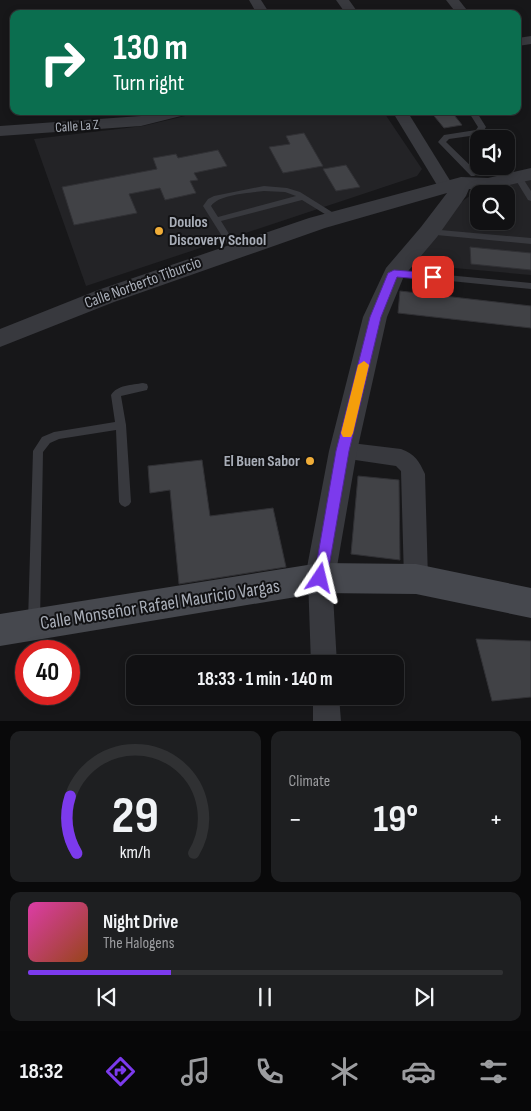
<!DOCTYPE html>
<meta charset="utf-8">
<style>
:root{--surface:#111113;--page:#1e1f21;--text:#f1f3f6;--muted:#9c9da0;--line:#303133;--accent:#7c3aed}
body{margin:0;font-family:"Sofia Sans Condensed",sans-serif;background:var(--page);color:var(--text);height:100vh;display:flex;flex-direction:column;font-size:19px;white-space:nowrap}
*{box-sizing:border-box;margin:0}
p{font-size:16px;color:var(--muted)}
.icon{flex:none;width:28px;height:28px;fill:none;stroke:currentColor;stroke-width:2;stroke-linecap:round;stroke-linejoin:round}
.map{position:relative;height:721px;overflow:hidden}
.details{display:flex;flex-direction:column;gap:10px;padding:10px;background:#09090a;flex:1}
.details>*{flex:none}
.guide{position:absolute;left:10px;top:10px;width:511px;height:105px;border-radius:10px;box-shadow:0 2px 8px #0003,0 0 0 1px var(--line);background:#0b6e4f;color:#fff;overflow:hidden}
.buttons{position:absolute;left:470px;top:130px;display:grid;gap:10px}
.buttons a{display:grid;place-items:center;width:45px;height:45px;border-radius:10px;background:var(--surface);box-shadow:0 2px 8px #0003,0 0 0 1px var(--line);font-size:25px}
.speed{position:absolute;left:15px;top:640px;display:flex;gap:10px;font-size:25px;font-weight:700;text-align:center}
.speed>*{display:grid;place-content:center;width:65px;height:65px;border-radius:50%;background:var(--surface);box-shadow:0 2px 8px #0003,0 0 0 1px var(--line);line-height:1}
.speed .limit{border:8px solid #d22;background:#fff;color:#111}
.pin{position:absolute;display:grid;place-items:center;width:42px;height:42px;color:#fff;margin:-21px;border-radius:10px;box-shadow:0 2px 8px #0006}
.me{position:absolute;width:55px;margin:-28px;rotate:10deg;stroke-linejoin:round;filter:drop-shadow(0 0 4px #0008)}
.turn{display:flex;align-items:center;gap:18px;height:105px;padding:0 20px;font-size:22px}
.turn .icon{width:65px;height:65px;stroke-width:2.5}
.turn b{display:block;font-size:35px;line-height:42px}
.big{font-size:38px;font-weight:700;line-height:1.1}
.details .widget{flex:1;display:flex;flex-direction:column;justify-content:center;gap:8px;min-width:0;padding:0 18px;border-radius:10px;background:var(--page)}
.details .dial{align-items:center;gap:0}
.dial svg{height:130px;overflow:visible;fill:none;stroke:var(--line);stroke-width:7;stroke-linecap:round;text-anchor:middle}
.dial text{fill:var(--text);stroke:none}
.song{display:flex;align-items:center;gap:15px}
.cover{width:60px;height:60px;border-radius:8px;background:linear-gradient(135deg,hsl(320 70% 55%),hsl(20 70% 35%))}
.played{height:5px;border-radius:2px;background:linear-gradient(90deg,var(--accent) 30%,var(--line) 30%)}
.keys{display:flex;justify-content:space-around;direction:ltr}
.heat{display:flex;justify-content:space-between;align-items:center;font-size:28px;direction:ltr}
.details .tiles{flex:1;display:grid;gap:10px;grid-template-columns:1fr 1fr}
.widget:last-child{grid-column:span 2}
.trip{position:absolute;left:126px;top:655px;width:278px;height:50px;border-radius:10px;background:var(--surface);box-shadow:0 2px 8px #0003,0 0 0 1px var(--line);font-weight:700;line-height:50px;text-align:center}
.tab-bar{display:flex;height:80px;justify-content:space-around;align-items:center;background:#070708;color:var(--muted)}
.tab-bar .icon{width:35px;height:35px}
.tab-bar .current{color:var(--accent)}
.tab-bar b{font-size:22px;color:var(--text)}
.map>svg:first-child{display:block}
</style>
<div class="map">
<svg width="531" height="721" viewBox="0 0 531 721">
<rect width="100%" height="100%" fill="#171719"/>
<g fill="#232326" fill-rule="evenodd">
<polygon points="206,111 383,111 422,169 417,176 86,286 34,139 143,126"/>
<path d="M531,178V275L410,264L457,205L471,195L490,187ZM479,194H506V221H479Z"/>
</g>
<g fill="#414246" stroke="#313135">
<polygon points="430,111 451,111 462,125 444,128"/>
<polygon points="304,133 323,166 283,173 269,147 290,144 286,136"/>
<polygon points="218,150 227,166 194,173 198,180 190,181 196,193 165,200 160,188 129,194 137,213 74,225 62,187 157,169 153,158 176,154 178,158"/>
<polygon points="346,165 360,187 336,191 323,169"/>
<polygon points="470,247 531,253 531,270 471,264"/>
<polygon points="400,291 531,306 531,328 398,313"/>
<polygon points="202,460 210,516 273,508 286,567 179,584 170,490 150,493 148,466"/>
<polygon points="358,476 399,480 400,560 351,554"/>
<polygon points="476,639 531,641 531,697 492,701"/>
</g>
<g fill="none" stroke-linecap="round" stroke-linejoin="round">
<g fill="#38393e" fill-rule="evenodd">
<polygon points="468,111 476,111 486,127 483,132 488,139 480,139 477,135 449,139 446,142 477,172 478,174 474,176 471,176 438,142 444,135 476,130 478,127"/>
<polygon points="515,175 521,175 522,177 531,191 531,201 528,200 514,177"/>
<path d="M264,186L287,188L300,192L340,217L339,219H333L302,200L221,221L239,250L235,253L232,252L203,206L208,199L214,196ZM264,191L285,192L296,196L218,217L211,206C219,194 250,193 264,191Z"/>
<polygon points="429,229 531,238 531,244 426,234 425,232 426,230"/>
<polygon points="394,270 531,283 531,289 391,275 389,273"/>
<path d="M143,383L147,384L148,387L147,390L121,396L126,425L131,502L129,505L125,507L121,505L119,502L116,430L59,439L50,443L43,452L40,622L38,626L34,628L30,626L28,622L33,451L42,437L54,432L115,422L111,395C117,385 132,385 143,383Z"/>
</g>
<g fill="#38393e" fill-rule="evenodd">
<polygon points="249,0 261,0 270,14 257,14"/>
<polygon points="336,0 349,0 359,14 346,14"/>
<polygon points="446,0 459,0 470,14 457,14"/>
<polygon points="531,36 531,44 518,46 518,38"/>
<polygon points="164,111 191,111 189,114 141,126 0,136 0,126 141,116"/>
<polygon points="392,111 407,111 454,187 452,190 440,190"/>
<path d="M343,442L401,449C415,454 419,461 425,474L428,579L425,587L416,590L407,587L404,579L401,471L396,466L335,457L332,451L335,445Z"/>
<polygon points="320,567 329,570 332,578 337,664 311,664 308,578 311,570"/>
<polygon points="313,696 339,696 341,721 313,721"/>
</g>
<polygon fill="#38393e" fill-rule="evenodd" points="531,168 531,180 488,190 469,189 466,196 437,237 404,276 387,317 357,451 335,578 331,587 320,591 309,587 305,578 329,451 363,317 386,268 421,227 447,193 325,228 114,302 0,347 0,329 98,290 309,218 461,177 488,178"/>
<polygon fill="#46484e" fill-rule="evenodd" points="320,563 416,564 531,588 531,618 416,594 320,593 0,646 0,614"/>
</g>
<polygon fill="#7c3aed" stroke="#51269a" points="394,270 433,273 438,277 433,280 397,277 381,317 349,451 327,578 325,583 320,584 316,583 314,578 336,451 370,317 388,273"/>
<polygon fill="#f59e0b" points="364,361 369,365 353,433 351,437 343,437 341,433 358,365"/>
<g fill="#f0ad38" stroke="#121214" stroke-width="2">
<circle cx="159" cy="231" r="5"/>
<circle cx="310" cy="461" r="5"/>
</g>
<g text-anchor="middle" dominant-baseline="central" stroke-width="4" stroke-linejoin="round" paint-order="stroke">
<g font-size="14" fill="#a9aeb8" stroke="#121214">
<text transform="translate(77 126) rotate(-4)">Calle La Z</text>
</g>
<g font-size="16" font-weight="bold" fill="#a9aeb8" stroke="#121214" text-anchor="start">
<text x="169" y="222">Doulos<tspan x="169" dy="18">Discovery School</tspan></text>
<text x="300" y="461" text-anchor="end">El Buen Sabor</text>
</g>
<g font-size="16" fill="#a9aeb8" stroke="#121214">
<text transform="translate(143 283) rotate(-20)">Calle Norberto Tiburcio</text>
</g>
<g font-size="19" fill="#a9aeb8" stroke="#121214">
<text transform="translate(160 605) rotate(-9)">Calle Monseñor Rafael Mauricio Vargas</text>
</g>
</g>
</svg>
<div class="buttons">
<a><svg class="icon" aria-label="sound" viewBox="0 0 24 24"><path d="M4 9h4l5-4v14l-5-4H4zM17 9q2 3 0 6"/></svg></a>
<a><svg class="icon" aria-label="search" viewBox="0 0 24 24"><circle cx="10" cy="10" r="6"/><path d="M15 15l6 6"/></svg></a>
</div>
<div class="speed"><div class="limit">40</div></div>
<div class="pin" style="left:433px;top:277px;background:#d93025"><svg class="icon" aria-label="arrive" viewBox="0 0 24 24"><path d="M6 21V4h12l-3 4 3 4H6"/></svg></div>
<svg class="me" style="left:320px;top:578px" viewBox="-20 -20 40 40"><path d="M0-17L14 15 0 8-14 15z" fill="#7c3aed" stroke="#fff" stroke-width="4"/></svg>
<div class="trip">18:33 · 1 min · 140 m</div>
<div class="guide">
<div class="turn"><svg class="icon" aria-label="right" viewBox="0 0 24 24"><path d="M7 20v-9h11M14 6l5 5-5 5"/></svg><div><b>130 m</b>Turn right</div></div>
</div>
</div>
<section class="details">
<div class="tiles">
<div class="widget dial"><svg viewBox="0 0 100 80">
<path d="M14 69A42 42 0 1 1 86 69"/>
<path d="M14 69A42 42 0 0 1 10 34" stroke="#7c3aed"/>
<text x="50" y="56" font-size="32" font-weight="700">29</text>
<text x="50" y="72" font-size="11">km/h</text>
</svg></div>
<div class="widget"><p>Climate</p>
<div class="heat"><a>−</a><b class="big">19°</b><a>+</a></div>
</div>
<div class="widget">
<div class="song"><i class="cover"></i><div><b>Night Drive</b><p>The Halogens</p></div></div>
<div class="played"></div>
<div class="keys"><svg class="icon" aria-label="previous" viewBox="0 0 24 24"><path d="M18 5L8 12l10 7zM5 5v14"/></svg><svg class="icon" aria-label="pause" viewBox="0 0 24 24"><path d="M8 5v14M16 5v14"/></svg><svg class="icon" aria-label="next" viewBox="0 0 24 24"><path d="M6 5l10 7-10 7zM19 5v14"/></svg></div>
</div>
</div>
</section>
<nav class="tab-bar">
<b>18:32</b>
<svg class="icon current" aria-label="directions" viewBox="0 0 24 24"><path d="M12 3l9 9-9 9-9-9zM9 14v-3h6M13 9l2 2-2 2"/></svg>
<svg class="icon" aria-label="music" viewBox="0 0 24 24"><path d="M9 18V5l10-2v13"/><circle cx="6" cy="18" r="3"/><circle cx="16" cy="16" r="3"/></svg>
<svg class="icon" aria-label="phone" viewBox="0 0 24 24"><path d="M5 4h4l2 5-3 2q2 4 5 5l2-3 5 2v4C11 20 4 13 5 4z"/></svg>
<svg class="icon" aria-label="climate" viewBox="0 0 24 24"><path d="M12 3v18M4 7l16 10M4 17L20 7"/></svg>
<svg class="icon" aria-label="car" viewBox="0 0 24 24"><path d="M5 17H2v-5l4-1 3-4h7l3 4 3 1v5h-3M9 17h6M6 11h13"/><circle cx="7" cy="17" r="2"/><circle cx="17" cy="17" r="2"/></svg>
<svg class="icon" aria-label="filters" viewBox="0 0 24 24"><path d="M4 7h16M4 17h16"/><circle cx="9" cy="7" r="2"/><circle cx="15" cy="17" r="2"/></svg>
</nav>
